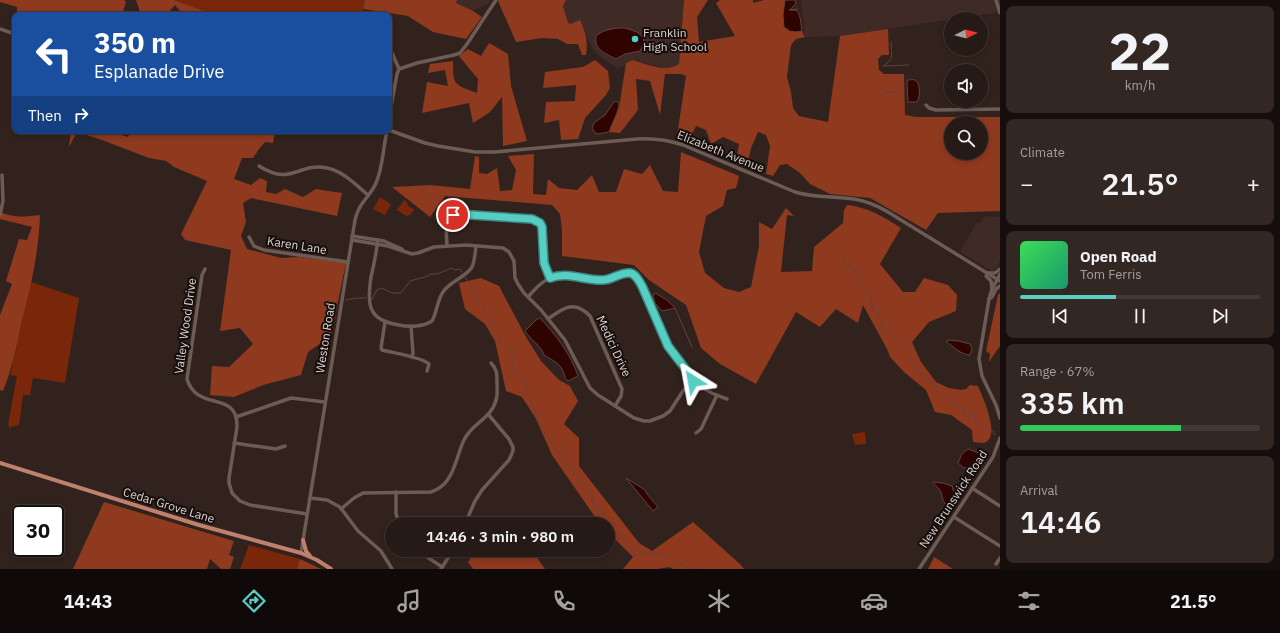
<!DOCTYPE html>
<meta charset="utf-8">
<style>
:root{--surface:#261a16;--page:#322723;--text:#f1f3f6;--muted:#a4a1a1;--line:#423835;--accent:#56cec3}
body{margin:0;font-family:"IBM Plex Sans",sans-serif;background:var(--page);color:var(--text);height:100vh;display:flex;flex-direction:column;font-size:15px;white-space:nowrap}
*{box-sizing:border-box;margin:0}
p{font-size:13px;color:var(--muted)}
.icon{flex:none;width:22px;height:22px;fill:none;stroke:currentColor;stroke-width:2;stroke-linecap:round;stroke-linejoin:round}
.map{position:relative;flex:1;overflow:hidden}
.sheet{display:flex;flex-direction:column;gap:6px;padding:6px;background:#150e0c;width:280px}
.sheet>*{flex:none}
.guide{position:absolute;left:12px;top:12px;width:380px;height:122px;border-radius:8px;box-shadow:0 2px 6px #0003,0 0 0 1px var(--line);background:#1a4fa0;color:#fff;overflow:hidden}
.needle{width:26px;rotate:84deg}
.tools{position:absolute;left:944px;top:12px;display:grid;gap:8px}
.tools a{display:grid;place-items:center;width:44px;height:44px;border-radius:50%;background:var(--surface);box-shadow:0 2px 6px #0003,0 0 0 1px var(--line);font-size:20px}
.speed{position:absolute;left:12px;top:505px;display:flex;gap:8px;font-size:20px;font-weight:700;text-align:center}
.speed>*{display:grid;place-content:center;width:52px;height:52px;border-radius:50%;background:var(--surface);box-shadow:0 2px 6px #0003,0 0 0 1px var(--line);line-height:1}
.speed .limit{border:2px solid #111;border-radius:6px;background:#fff;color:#111}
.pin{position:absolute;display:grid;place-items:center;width:34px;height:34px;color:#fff;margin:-17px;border:2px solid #fff;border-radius:50%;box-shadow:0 1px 4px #0007}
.me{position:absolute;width:44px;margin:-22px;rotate:326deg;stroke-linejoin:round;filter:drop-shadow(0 0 3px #0008)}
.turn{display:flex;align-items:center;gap:14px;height:84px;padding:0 16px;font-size:18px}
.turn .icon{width:52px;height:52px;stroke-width:2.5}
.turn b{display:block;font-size:28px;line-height:34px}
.then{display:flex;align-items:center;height:38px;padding:0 16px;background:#0003;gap:8px;font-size:15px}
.big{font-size:30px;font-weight:600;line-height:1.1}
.sheet .card{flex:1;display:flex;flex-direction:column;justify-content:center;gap:6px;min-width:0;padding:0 14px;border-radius:8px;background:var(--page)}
.sheet .dial{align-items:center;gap:0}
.dial b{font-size:52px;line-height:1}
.song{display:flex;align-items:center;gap:12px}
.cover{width:48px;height:48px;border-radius:6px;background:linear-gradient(135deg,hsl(130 70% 55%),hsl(160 70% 35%))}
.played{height:4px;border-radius:2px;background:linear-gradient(90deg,var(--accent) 40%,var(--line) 40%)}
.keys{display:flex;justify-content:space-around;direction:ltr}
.heat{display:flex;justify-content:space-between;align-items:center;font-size:22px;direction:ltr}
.charge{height:6px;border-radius:3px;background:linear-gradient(90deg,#34c759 67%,var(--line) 0)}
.trip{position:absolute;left:385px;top:517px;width:230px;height:40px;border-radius:20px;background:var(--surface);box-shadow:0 2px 6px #0003,0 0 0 1px var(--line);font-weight:600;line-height:40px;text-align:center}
.tabs{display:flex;height:64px;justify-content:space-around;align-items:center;background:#0f0a09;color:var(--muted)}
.tabs .icon{width:28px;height:28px}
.tabs .active{color:var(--accent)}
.tabs b{font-size:18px;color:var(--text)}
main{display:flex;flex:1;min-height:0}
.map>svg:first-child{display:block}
</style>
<main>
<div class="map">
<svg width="1000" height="569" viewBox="0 0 1000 569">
<rect width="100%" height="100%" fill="#32221d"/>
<g fill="#402a25">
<polygon points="457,0 490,0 488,4 473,11 456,3"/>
<polygon points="566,0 684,0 679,64 674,67 665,68 633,60 618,69 596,53 592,48 580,20 571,24 568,24 563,6"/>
<polygon points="801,0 1000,0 1000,12 840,36 805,37"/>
<polygon points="985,216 1000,217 1000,260 998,267 992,271 960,252 977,222 980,223"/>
</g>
<g fill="#7a260a">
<polygon points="174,0 365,0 362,15 215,15"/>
<polygon points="380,197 391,204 385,215 373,209"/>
<polygon points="404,200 407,202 408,206 414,209 414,210 410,215 406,216 397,210"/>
<polygon points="31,282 79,298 65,383 33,378 30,395 23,395 19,425 11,427 11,429 8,425 17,376 10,375"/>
<polygon points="864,432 865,433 866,444 855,445 852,434"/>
<polygon points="249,545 300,559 297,569 240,569"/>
</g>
<g fill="#8f391f" fill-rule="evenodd">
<polygon points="0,0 124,0 126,2 122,15 111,15 108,12 107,15 17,15 17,7 0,2"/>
<polygon points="136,0 174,0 215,15 189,15 182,13 175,5 168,13 169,15 141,15"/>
<polygon points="365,0 457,0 456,3 473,11 482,17 466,39 433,32 408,16 363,9"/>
<path d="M499,0H566L563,6L568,23L571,24L580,20C586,33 588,41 586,55H582L578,44H567L558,39L542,38L516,42L498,1Z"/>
<path d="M684,0H708L697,17L699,42L735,36L716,3L720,0H753V3L764,0H785C786,9 782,17 784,27L798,32L802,31L805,37L796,39L791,45L787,77L791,92L793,108L799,116L828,122L840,36L888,29L889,55H882L878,59L879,70L884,74H904L905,115L916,117H1000V211L938,213L926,230L870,198L830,194L810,184L800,173L787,164L780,165L773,176L766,174L770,146L766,135L758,132L751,148L747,167L736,162L739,144L723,137L711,144L706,130L696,126L689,141L677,136L686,76L681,74H665L660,115L650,81L636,79L638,110L620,133L609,132L613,120L619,108L626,63L633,60C647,64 665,73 679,64ZM951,123H981V153H951Z"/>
<path d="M489,43L508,54L511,86L527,141L503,146L502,97L490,112L473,123L469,103L422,113L427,82L448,86L445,70L428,73L430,64L453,61C453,86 454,84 477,93L478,79L459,56L468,49L481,56Z"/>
<polygon points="595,60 608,71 610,88 606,95 585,118 578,139 561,140 559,120 544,123 546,102 575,101 576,85 543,88 545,72 583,67"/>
<polygon points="71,131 107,131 128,137 131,131 275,131 273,143 265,142 259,149 253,158 242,158 234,179 251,185 260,178 267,181 266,192 276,194 285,189 303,197 316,189 342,193 337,216 251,198 243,203 246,222 241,236 247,249 281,258 299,257 346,263 331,336 308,352 301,375 263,385 234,397 210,395 212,366 229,367 253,344 240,328 220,331 231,250 185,240 181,234 207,181 174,167 166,161 149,158 102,140 77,132 69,147"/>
<path d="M681,152L739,176L736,188L727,190L723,206L706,216L699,252L705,273L724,288L739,292L751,287L759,246V222L772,229L786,208L794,216L787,215L781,272L812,271L814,247L843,223L844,210L847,205C868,207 884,217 901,228L880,264L903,292H915L924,278L948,285L957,295L956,311L929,322L912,342L921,362L936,382L949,388L961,390L966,389L970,385L978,386C983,398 1000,434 986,442C983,444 977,442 973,442L972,430L951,415L935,412L926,390L904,372L890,357L887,349L863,305L858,323L836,309L820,327L796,312L756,384L720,364L701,348L686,305L649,280L634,265L562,256V230L560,214L552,205L445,196L430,217L392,187L430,185L470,189L475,156L479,157V173L487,174L497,168L500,191L512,190L516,170L508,156L534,154L533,194L546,195L548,179L559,188L577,190L592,175L599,192H616L624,169L642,174L650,165L663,191L678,192Z"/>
<path d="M0,212C15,218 24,217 40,215C39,251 31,286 22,321C17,345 12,369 3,391L0,390V315L12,284L6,281L19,239L27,240L32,227L0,219Z"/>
<polygon points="481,278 499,286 526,337 541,361 559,380 570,386 578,401 564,424 579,438 579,466 639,543 652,551 693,522 741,565 744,569 673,569 669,567 657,569 623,569 633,557 608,532 608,524 600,524 552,455 536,419 522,397 506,391 495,341 485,324 465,309 459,283"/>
<polygon points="1000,293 1000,346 989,362 990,354 986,351 998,295"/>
<polygon points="104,502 234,541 229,555 234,557 230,569 221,569 210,559 207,569 73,569"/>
<polygon points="476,550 532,550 545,569 473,569 468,562"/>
<polygon points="934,557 953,569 928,569"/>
<polygon points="300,559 321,569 297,569"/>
</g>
<g fill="#2e0300" stroke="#63423f">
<path d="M785,0H795L796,3L790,10C792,10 795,10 797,11C801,15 801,27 802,31L795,32L792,31L791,32L784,27L783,15Z"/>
<path d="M625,28L637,32L644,38L642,47L640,51L625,54L616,59C605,53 594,50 596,36C604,29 615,28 625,28Z"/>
<path d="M908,80C910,80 913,79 915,80C921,82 920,98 917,102H908L907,81Z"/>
<path d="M616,101L619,103C619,112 612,123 609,132L598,134L595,133L592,128L594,123L605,115L614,102Z"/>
<polygon points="655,293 667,300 675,308 662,311 655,303 653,296"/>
<path d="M540,318C555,334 571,354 578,376L568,381C564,378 565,374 562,369C558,362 550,359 544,355C542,347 530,339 525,331L536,320Z"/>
<path d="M947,340L959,341L970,344L972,349L970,355C962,355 953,347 947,342Z"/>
<polygon points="968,449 982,454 983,458 978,466 964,468 958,463 962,454"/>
<polygon points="626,478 645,490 647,494 658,507 653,511"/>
<path d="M933,482L943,483L952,486L955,496L952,502L947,505C941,501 943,495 940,490C937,486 935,486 933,482Z"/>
</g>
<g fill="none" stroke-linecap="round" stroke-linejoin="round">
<g stroke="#63423f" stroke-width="1">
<polyline points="789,10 798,9"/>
<path d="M883,66C895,59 891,54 891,42"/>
<polyline points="884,66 909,65"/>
<path d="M876,99C885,91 889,92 901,92"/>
<path d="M837,247L844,260L851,268H854C856,283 865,285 870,296C872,301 872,306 874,312L879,314L884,331L892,334L903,351"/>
<path d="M465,277L494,326L493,331L499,335L498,339C506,347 511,349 514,360L511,364L519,376L524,380L526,385V390L537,417L545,433L565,462L591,496L593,500V505L599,506L601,508L598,510L600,512L606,515V517L605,518L606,521L613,526V531C621,537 632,545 634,555L638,556L641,551L645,554L648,552L653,555L658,553L669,557"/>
<polyline points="371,299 372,299 377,290 382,288 392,293 401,293 410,281 428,276 430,274 437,274 452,268 454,270 460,269 462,272"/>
<polyline points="346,300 356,298 366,298"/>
<polyline points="675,308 692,347"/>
<path d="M908,356L918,369L921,375L929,378L932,383L937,386L935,389L941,395H945L952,399L953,405L955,407L959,405L962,407L963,413L972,412L974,414L975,421C983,428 990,426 995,435"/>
<polyline points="676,560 689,569"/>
<polyline points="690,569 697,567 698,569"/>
</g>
<g stroke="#6d5b55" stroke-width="3.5">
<polyline points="996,0 1000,13"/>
<polyline points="0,29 15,34"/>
<polyline points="389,46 399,69"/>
<polyline points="926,105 929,108 936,110 1000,109"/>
<polyline points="389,118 397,74 399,69 417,63 454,55 460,53 467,44 496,0"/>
<path d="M389,130L425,143L438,146L475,152H495L637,139C653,138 668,140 683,145L795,192C814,198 834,196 854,199C866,201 878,206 888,212L1000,281"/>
<path d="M259,166C292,187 298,162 327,168C343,171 356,185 368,195"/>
<polyline points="0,215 3,201 2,175"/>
<polyline points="352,236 384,241 402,249"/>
<polyline points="249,237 254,246 264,250 348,262"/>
<polyline points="352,240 388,246 412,254 418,253 434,247 466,245 503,248 509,252 514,261 515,278 518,284 524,293 541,310 565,340 590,388 598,395 634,418 644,421 650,421 663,416 670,411 683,391 694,380"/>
<path d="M378,240C376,253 374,265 371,277C367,304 367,320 399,325C409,327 423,327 432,321C437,312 437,301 443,292C450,281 465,278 472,267C475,261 475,252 476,246"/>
<path d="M447,246C447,235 442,217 457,214L531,219L536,221L542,227L544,263L545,268L550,278"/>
<path d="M205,269L202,275L187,379C197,413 238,389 237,427L229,478V483L232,493L240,501L250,505L307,514"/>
<polyline points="987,273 995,273 1000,269"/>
<polyline points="1000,274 992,289 989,299 979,359 982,376 996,405 1000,418"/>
<polyline points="986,276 991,281 992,289"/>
<path d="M528,297C535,289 542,281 552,277C568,271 586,282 603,280C618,279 623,267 637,278L668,347C678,360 689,377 702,387C709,393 719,396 727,399"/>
<polyline points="989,299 992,297 996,289 1000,286"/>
<path d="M548,319C564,307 575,300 590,316L622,389L621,396L615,406"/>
<path d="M385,322L381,348L382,350C393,353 422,357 429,364L427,371"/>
<polyline points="411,326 413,353 412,357"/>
<polyline points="236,417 291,398 325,402"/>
<polyline points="696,433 701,429 717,395"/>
<polyline points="234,443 276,449 285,446"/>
<polyline points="972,488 1000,506"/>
<polyline points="396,492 396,514 400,524"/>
<polyline points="310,498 327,500 340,507 358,531 381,551 392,569"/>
<path d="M341,509L354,498L363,493L431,492C454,485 455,459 464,440C471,424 492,418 496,400C498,395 497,388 497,382C497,374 497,369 491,363"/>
<polyline points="954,517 1000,546"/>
<polyline points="465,524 475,501 482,490 509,460 513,451 513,447 509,439 488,414"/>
<polyline points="417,550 442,567"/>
<path d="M301,553L355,220C359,202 370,197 376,183C383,167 383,148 387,131"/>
<polyline points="996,564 1000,558"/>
<polyline points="441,569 453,550"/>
<polyline points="919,569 993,457 1000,438"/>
</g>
<g stroke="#c0806e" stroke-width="4">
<polyline points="0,463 199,525 301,553 317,560 331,569"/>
<polyline points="303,540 306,551 310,556"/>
</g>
</g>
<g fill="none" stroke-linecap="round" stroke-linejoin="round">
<defs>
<path id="route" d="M453,215L457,214L532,219L540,223L542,227L544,263L550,278C568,271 585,281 603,280C612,280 620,272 630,273C636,274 639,281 642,286L668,346L694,380L693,381"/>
</defs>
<use href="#route" stroke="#38867f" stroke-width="10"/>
<use href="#route" stroke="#56cec3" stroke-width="7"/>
</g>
<circle fill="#56cec3" stroke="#150e0b" stroke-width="1.5" cx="635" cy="39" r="4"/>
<g text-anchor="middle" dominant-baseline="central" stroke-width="4" stroke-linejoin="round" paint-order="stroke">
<g font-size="12" fill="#dfd4d1" stroke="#150e0b" text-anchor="start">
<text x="643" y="32">Franklin<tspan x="643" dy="14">High School</tspan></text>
</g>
<g font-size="12" fill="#dfd4d1" stroke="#150e0b">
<text transform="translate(721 151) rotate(22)">Elizabeth Avenue</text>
<text transform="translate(297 245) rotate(9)">Karen Lane</text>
<text transform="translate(185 326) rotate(-82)">Valley Wood Drive</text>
<text transform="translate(325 338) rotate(-81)">Weston Road</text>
<text transform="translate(614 346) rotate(65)">Medici Drive</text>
<text transform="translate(953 499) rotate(-57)">New Brunswick Road</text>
<text transform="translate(169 505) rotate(17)">Cedar Grove Lane</text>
</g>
</g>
</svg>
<div class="tools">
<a><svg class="needle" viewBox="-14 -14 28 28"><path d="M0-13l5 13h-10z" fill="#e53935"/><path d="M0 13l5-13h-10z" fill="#a4a1a1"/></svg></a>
<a><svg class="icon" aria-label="sound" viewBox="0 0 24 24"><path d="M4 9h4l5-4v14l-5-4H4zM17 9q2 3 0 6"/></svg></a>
<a><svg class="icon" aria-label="search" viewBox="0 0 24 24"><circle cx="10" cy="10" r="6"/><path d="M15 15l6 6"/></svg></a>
</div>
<div class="speed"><div class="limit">30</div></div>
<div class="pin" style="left:453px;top:215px;background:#d93025"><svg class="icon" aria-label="arrive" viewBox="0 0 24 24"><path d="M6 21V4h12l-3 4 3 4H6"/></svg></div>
<svg class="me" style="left:693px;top:381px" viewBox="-20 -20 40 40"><path d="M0-17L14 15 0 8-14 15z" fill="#56cec3" stroke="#fff" stroke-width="4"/></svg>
<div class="trip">14:46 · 3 min · 980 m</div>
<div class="guide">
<div class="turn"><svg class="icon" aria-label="left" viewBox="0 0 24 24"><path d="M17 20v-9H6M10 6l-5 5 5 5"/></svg><div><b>350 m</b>Esplanade Drive</div></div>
<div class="then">Then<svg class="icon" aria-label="right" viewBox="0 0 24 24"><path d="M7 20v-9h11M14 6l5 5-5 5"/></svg></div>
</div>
</div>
<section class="sheet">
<div class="card dial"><b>22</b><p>km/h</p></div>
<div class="card"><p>Climate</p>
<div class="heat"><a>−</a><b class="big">21.5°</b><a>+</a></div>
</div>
<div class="card">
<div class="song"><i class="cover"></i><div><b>Open Road</b><p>Tom Ferris</p></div></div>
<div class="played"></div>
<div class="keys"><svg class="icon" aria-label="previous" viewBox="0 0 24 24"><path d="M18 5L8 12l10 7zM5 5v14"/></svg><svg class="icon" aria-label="pause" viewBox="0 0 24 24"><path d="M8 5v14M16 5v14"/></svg><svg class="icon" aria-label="next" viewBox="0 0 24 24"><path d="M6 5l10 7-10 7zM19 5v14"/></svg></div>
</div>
<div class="card"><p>Range · 67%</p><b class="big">335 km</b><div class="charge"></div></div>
<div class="card"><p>Arrival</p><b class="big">14:46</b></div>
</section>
</main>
<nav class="tabs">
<b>14:43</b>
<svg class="icon active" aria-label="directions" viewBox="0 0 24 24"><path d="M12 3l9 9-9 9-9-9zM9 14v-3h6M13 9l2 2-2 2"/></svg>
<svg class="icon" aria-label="music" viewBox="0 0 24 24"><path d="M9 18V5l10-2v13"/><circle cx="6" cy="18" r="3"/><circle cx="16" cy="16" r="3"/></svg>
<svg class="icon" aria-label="phone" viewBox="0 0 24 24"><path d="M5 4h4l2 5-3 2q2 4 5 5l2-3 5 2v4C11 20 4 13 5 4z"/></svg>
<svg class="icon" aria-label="climate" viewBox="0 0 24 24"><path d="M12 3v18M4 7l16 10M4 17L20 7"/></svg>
<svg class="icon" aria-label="car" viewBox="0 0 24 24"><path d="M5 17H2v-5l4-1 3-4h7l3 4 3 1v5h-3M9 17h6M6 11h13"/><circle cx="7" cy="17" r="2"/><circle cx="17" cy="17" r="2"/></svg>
<svg class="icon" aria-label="filters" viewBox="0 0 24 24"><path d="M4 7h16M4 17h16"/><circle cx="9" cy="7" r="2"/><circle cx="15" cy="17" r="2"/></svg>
<b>21.5°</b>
</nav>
